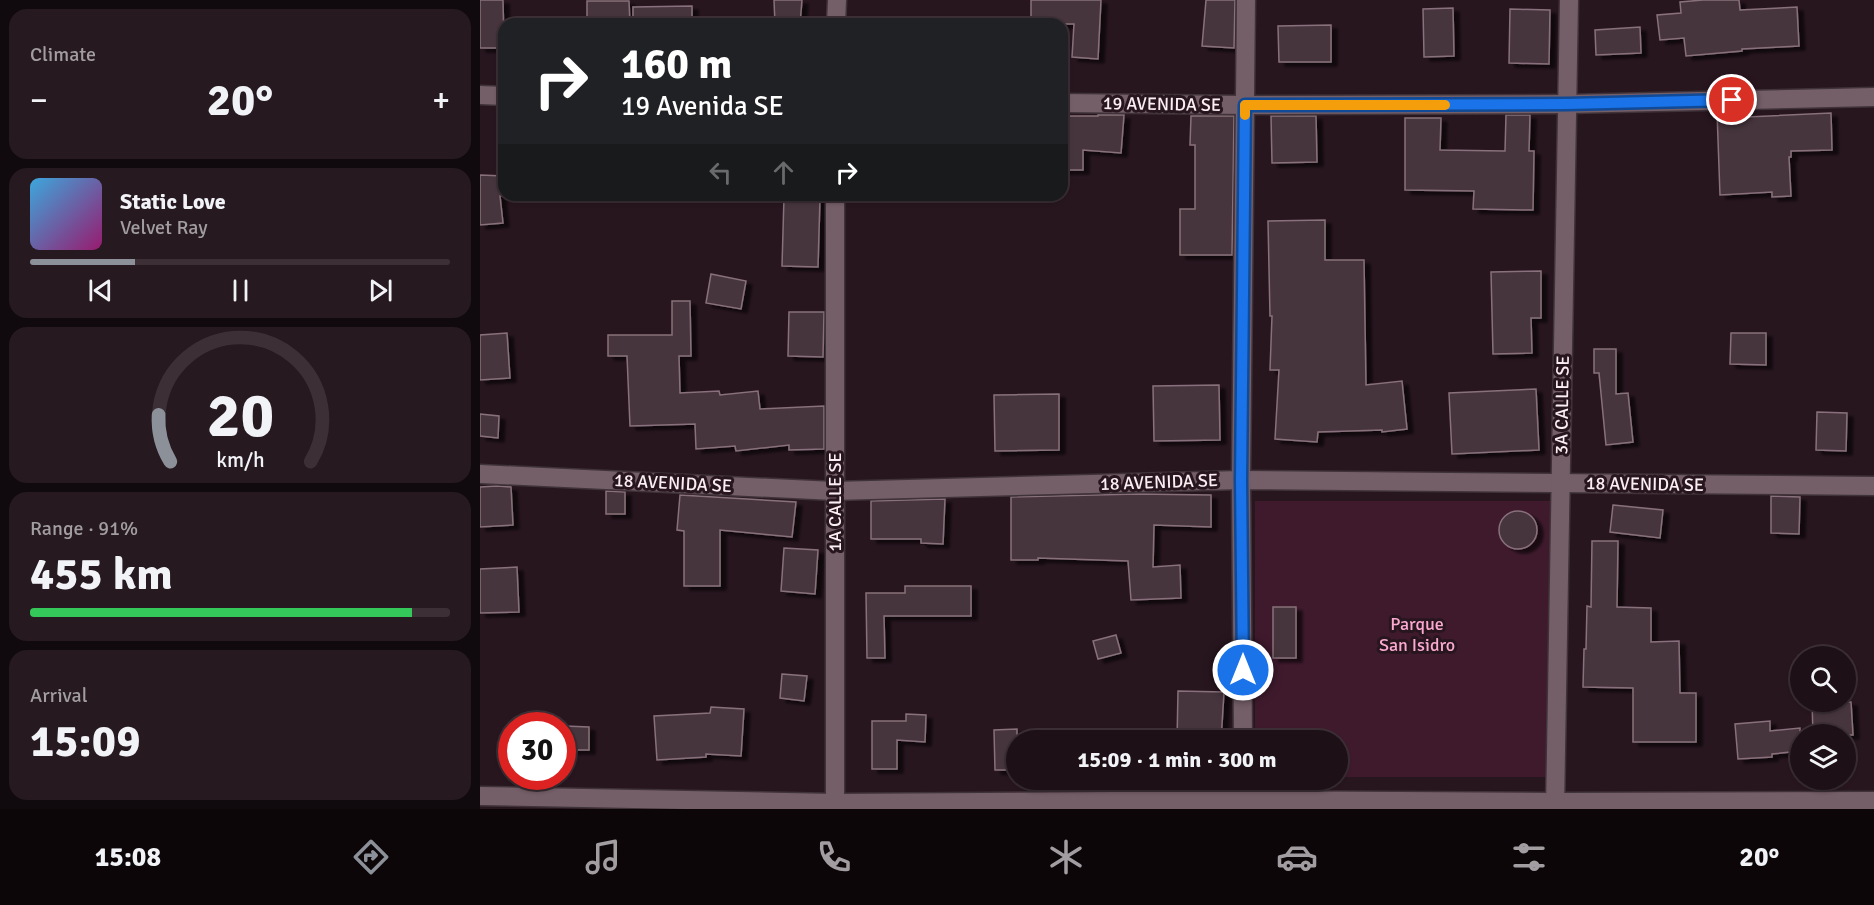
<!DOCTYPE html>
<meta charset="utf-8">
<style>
:root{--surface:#1e1017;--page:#261920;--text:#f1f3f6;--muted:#a19da1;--line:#3c3036;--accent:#8c9099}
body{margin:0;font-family:Signika,sans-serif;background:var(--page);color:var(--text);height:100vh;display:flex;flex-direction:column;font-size:22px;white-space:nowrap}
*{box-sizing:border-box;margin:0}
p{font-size:20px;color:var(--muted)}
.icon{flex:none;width:33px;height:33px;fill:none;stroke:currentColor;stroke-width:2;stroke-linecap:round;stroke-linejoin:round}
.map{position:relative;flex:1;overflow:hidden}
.details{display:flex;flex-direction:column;gap:9px;padding:9px;background:#10090d;width:480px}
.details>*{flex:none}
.banner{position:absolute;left:18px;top:18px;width:570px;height:183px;border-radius:18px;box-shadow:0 2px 4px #0004,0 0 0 2px var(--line);background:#202124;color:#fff;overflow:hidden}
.buttons{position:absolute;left:1310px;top:646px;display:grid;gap:12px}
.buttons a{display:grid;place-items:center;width:66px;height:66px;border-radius:50%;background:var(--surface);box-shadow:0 2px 4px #0004,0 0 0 2px var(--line);font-size:30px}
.speed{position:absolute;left:18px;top:712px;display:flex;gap:12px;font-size:30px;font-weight:700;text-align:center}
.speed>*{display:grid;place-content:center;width:78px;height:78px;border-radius:50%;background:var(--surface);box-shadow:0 2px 4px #0004,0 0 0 2px var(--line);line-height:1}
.speed .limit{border:9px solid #d22;background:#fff;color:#111}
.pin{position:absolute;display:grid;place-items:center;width:51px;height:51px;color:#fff;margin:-26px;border:3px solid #fff;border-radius:50%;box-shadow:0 2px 6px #0007}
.me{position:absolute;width:66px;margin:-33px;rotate:0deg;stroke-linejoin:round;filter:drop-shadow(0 0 4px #0008)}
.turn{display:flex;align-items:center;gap:21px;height:126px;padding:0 24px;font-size:27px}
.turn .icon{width:78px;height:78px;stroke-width:2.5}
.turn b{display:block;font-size:42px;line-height:51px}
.lanes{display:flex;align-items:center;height:57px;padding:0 24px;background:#0003;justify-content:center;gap:30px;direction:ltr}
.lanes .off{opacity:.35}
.big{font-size:45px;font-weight:700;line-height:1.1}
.details .tile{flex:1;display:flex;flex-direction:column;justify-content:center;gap:9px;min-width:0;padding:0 21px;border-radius:18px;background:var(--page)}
.details .dial{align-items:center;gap:0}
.dial svg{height:156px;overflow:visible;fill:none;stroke:var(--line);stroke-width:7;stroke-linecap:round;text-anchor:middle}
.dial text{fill:var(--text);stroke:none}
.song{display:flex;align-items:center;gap:18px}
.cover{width:72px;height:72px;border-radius:9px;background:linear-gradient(135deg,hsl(200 70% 55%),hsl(320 70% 35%))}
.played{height:6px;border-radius:3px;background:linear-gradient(90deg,var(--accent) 25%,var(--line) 25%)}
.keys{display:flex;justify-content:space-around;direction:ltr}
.heat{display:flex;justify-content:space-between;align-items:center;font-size:33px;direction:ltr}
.charge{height:9px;border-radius:4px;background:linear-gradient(90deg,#34c759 91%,var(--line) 0)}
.trip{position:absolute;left:526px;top:730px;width:342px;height:60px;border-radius:30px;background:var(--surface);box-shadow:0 2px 4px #0004,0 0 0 2px var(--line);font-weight:700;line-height:60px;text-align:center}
.tabs{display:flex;height:96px;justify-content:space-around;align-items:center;background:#0c0609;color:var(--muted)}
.tabs .icon{width:42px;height:42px}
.tabs .on{color:var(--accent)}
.tabs b{font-size:27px;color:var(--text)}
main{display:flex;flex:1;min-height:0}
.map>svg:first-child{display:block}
</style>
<main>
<section class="details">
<div class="tile"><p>Climate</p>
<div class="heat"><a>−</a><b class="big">20°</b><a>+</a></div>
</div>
<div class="tile">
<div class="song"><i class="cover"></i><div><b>Static Love</b><p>Velvet Ray</p></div></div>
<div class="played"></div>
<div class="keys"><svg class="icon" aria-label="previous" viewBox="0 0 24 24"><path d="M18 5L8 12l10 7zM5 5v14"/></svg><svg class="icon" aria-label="pause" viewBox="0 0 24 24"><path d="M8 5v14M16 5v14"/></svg><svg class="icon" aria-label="next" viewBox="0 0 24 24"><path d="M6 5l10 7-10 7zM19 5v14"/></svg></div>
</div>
<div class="tile dial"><svg viewBox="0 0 100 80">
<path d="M14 69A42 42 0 1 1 86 69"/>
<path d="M14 69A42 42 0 0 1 8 45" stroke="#8c9099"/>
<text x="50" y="56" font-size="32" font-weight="700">20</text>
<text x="50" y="72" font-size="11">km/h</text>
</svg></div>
<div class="tile"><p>Range · 91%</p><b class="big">455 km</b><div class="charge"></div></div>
<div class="tile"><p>Arrival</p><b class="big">15:09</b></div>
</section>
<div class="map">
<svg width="1394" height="809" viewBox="0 0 1394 809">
<defs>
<filter id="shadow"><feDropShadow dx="6" dy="4" stdDeviation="1.5" flood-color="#0009"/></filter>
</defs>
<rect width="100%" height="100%" fill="#28161f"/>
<polygon fill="#3f1a2d" points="775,501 1070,501 1070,777 858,777 858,741 775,741"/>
<g fill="#47343d" stroke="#88717b" stroke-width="1.5" filter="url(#shadow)">
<polygon points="0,0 23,0 24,48 0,48"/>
<polygon points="294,0 322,0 320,24 295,24"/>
<polygon points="551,0 621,0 618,59 592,57 594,24 551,24"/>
<polygon points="726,0 755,0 754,48 722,46"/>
<polygon points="1223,0 1259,0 1260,10 1317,7 1319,46 1262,49 1262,51 1206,56 1204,38 1180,40 1177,15 1201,13 1200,2"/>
<polygon points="107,1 149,1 150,24 107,24"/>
<polygon points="212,6 212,24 153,24 153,7"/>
<polygon points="973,8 974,56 944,57 943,9"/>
<polygon points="1030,9 1070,10 1069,64 1029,63"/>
<polygon points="851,25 851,62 799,62 798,26"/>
<polygon points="1160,27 1161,53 1116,55 1115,30"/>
<polygon points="1267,111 1267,117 1351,113 1352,150 1311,151 1311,157 1309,157 1311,196 1292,197 1292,192 1240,195 1237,112"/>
<polygon points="618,115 644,115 641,153 603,150 603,170 582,170 582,116 618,116"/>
<polygon points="1026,115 1050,115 1049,151 1054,151 1053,210 993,209 994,191 925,190 925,118 961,118 960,150 1025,151"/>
<polygon points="711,116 754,116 752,255 700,255 700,209 715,209 715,145 710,145"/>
<polygon points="791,116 836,116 837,162 792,163"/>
<polygon points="0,175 24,176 24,196 20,196 23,223 0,225"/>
<polygon points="304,197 340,198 338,267 302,266"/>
<polygon points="845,220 845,260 884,260 886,385 922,381 927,429 902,432 902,430 838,432 837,442 795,439 799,370 790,370 792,316 790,316 788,221"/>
<polygon points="1061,271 1061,318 1051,318 1052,353 1013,354 1011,272"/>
<polygon points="231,274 266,281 261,309 226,303"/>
<polygon points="192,301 210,301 211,356 199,356 200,393 239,391 240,395 278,391 280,409 344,406 344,449 309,450 309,445 256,451 255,446 216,449 215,424 150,426 147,356 128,356 128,335 192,335"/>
<polygon points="309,312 344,312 343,357 308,356"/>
<polygon points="27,333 30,378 0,380 0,335"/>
<polygon points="1251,333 1286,333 1286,365 1250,364"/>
<polygon points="1114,349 1136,349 1136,394 1148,393 1153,442 1126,445 1119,373 1114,373"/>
<polygon points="739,385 740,440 674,441 673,386"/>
<polygon points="1056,389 1059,450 972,454 969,393"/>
<polygon points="579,394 579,450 515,451 514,395"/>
<polygon points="1337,412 1367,413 1366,451 1336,450"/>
<polygon points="0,414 19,416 18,438 0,436"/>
<polygon points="17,486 31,487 33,525 0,527 0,487"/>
<polygon points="126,491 145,492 145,514 126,514"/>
<polygon points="657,494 731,495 731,527 674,525 673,567 700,565 701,598 651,600 648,561 558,558 558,560 531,560 531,497"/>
<polygon points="200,495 316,502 312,537 240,530 240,586 204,586 204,531 197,530"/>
<polygon points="1291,496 1320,497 1319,534 1291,533"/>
<polygon points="465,499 463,544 441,543 441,539 391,539 391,501"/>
<polygon points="1133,505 1183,510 1180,538 1130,532"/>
<circle cx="1038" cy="530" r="19"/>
<polygon points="1112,541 1138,541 1137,607 1171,608 1171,642 1199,641 1200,693 1216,693 1216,742 1153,742 1153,688 1103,687 1104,649 1106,649 1107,606 1111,607"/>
<polygon points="304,548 338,550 335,594 301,591"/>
<polygon points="37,567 39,612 0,613 0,569"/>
<polygon points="425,586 491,586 491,616 404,616 405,658 387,658 386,593 425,593"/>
<rect x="793" y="607" width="23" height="51"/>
<polygon points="636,635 641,653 618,659 613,641"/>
<polygon points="302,674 327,676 324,701 300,698"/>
<polygon points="698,691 744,692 741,741 697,741"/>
<polygon points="1332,702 1371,702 1373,735 1333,735"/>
<polygon points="231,707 264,709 261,756 226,754 226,757 177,760 174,716 230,713"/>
<polygon points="426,714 446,715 445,742 417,740 417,769 392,769 392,721 426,721"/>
<polygon points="1290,721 1290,731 1320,728 1320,751 1292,754 1292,757 1258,759 1255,724"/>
<polygon points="84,726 109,727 109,750 85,750"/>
<polygon points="537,729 537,770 515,770 514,730"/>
</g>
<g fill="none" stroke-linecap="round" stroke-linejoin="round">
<defs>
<g id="minor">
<polyline points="356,24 357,0"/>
<polyline points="0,95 24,96"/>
<polyline points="582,103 765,105 1087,104 1394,97"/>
<polyline points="0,474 354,491 761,480 1394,486"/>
<polyline points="763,741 761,480 766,0"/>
<polyline points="764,780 764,809"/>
<polyline points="0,796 355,803 764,800 1076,802 1394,801"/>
<polyline points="355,809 355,195"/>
<polyline points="1075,809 1089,0"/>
</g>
</defs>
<use href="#minor" stroke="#3f3238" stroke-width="21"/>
<use href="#minor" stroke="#745e68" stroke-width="18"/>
</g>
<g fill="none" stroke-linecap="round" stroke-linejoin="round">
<defs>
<polyline id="route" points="763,670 761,480 765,105 1087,104 1252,100"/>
</defs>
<use href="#route" stroke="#114b97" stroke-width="15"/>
<use href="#route" stroke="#1a73e8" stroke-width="10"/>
<polyline stroke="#f59e0b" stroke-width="10" points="765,115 765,105 965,105"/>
</g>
<g text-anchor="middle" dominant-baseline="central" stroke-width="6" stroke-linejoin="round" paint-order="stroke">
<g font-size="18" fill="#fbeef3" stroke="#28161f">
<text transform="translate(682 104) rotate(1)">19 AVENIDA SE</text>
<text transform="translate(1082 405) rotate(-89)">3A CALLE SE</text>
<text transform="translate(679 482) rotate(-2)">18 AVENIDA SE</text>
<text transform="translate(193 483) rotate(3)">18 AVENIDA SE</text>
<text transform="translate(1165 484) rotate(1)">18 AVENIDA SE</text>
<text transform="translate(355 502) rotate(-90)">1A CALLE SE</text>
</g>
<g font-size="18" fill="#fca9d1" stroke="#28161f">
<text x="937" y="624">Parque<tspan x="937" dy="21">San Isidro</tspan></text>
</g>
</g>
</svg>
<div class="buttons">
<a><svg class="icon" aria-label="search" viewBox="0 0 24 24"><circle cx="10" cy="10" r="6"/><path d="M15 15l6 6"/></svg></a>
<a><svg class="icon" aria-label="layers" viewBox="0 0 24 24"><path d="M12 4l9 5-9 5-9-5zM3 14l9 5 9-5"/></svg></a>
</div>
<div class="speed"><div class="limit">30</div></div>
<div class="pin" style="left:1252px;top:100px;background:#d93025"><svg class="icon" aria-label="arrive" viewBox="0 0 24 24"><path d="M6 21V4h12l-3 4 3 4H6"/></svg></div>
<svg class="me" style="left:763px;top:670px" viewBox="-20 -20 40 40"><circle r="17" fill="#1a73e8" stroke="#fff" stroke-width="3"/><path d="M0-11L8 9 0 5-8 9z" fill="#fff"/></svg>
<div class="trip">15:09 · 1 min · 300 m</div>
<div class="banner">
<div class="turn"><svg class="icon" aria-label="right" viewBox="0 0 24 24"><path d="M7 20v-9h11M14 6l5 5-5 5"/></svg><div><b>160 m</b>19 Avenida SE</div></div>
<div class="lanes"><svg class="icon off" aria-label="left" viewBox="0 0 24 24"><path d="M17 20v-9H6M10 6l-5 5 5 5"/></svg><svg class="icon off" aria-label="ahead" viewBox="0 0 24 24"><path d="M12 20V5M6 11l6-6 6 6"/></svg><svg class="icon" aria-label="right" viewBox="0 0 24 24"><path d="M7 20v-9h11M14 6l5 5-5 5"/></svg></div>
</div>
</div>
</main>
<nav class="tabs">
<b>15:08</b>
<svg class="icon on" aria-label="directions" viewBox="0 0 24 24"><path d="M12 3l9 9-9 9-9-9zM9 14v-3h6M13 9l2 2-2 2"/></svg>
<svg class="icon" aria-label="music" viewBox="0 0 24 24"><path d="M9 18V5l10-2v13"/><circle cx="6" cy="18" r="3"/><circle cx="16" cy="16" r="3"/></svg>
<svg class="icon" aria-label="phone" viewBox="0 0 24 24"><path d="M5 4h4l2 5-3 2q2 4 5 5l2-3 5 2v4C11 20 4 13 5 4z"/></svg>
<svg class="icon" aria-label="climate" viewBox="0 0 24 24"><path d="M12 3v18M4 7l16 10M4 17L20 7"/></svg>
<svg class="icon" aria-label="car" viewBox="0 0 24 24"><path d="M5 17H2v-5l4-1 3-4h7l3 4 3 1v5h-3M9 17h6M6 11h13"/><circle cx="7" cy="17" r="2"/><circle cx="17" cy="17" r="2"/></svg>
<svg class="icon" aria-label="filters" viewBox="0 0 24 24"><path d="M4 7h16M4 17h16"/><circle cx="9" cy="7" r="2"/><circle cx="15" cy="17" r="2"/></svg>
<b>20°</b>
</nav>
